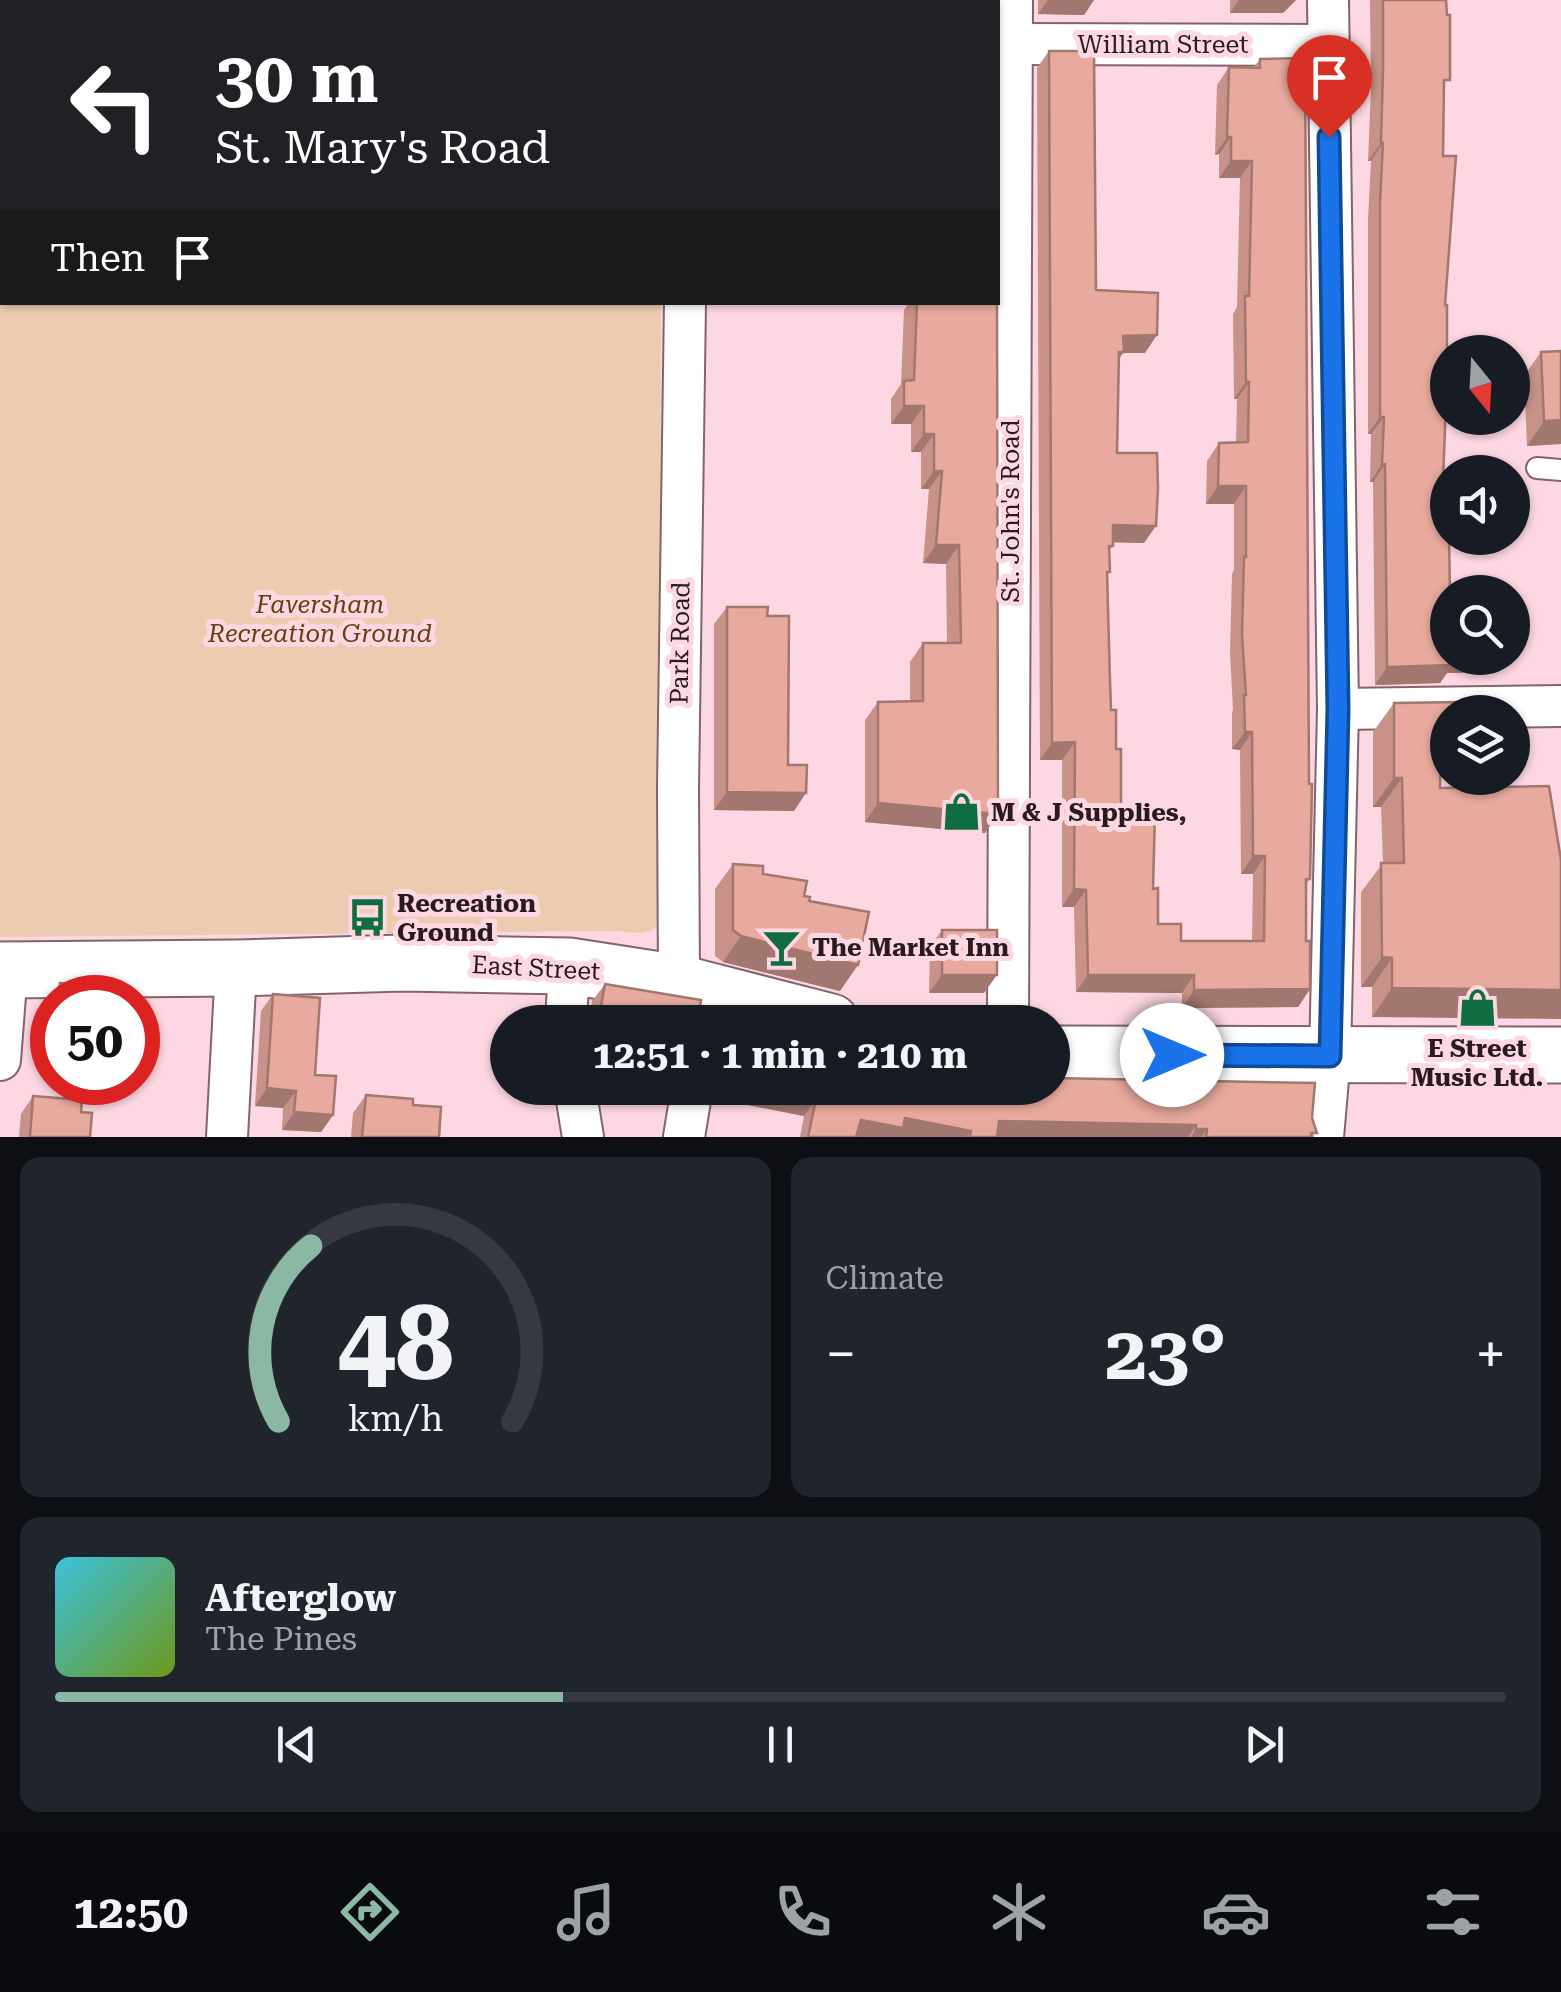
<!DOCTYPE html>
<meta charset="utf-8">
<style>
:root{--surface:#171b24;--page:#20242c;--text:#f1f3f6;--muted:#9ea1a6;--line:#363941;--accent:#8bb7a5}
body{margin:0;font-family:"Roboto Serif",serif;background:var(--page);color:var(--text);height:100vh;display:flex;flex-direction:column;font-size:38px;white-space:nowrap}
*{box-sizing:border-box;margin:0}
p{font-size:32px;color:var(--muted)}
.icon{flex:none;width:55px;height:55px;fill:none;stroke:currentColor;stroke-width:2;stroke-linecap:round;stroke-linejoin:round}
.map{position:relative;height:1137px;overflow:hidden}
.panel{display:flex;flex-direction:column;gap:20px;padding:20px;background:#0d0f14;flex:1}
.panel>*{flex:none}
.hud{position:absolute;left:0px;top:0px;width:1000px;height:305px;box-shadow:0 2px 8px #0004;background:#202124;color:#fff;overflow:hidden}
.needle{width:65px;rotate:162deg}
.tools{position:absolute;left:1430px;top:335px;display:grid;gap:20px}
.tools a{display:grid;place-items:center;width:100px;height:100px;border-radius:50%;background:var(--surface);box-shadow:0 2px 8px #0004;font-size:50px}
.speed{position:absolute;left:30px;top:975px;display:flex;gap:20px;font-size:50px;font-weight:700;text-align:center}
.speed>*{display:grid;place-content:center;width:130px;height:130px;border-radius:50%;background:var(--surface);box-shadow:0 2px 8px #0004;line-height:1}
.speed .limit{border:15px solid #d22;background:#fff;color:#111}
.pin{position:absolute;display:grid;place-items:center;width:85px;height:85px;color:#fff;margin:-102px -42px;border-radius:50% 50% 50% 0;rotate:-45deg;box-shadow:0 0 10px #0007}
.pin .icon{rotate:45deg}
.me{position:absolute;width:110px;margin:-55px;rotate:90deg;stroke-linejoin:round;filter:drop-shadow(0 0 8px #0008)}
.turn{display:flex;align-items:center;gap:35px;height:210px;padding:0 50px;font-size:45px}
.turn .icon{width:130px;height:130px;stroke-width:2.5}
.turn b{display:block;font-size:70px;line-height:85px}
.then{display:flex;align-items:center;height:95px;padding:0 50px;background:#0003;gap:20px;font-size:38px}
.big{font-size:75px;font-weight:700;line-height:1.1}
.panel .widget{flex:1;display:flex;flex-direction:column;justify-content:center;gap:15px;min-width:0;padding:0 35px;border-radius:20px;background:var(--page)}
.panel .dial{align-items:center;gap:0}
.dial svg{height:260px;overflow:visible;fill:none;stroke:var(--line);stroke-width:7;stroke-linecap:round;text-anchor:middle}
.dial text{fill:var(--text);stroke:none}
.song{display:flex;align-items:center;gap:30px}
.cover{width:120px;height:120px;border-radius:15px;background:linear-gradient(135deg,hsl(190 70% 55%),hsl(80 70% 35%))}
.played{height:10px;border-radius:5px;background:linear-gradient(90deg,var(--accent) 35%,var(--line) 35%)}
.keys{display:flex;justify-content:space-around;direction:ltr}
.heat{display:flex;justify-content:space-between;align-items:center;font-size:55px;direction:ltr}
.panel .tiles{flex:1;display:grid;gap:20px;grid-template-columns:1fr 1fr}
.widget:last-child{grid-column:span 2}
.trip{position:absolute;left:490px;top:1005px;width:580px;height:100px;border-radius:50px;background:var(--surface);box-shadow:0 2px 8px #0004;font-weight:700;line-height:100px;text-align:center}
.tab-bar{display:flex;height:160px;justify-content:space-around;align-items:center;background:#090b0e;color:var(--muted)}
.tab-bar .icon{width:70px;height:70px}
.tab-bar .selected{color:var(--accent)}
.tab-bar b{font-size:45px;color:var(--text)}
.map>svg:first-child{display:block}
</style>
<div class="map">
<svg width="1561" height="1137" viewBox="0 0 1561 1137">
<rect width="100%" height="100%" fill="#fdd7e1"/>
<path fill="#ebccb1" d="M0,0H663V2H2V302L661,303L659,925C648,937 628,932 613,931L0,937Z"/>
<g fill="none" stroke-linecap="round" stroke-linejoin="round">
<defs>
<g id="service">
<polyline points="607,0 633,2"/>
<polyline points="1537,468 1561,470"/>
</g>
<g id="minor">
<polyline points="688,0 688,2"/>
<polyline points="998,44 1328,45"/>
<polyline points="1338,709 1561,706"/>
<polyline points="679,983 678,788 685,302"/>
<polyline points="566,1022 569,966"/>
<polyline points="1008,1022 1012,0"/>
<polyline points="0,1060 7,970"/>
<polyline points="575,1088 583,1137"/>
<polyline points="227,1137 236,968"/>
<polyline points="684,1137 692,1088"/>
<polyline points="1323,1137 1330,1056 1338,709 1328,0"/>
</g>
<g id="secondary">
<polyline points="0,970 236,968 403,963 569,966 679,983 831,1022"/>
<polyline points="1052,1054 1561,1055"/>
</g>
</defs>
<use href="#service" stroke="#83636c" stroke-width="24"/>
<use href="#minor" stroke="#83636c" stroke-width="44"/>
<use href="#secondary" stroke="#83636c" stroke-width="59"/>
<use href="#service" stroke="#fff" stroke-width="20"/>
<use href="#minor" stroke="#fff" stroke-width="40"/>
<use href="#secondary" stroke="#fff" stroke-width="55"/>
</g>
<g fill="#c89288">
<polygon points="1038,0 1094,0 1084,15 1038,14"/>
<polygon points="1230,0 1296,0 1283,13 1230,13"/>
<polygon points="1370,0 1446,0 1443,156 1445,305 1443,482 1448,658 1474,658 1463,673 1447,673 1440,683 1375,685 1373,482 1370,482 1371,434 1368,434 1368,220 1371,161 1368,161 1371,88"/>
<polygon points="1049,51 1096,290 1145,353 1123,353 1118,359 1117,453 1144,543 1113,542 1113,546 1109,551 1107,575 1111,710 1116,749 1121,812 1153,889 1158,924 1181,941 1252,941 1253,874 1241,874 1240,750 1232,749 1232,712 1233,710 1230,652 1232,574 1234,570 1234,504 1206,504 1207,461 1219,443 1236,443 1237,399 1234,399 1233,314 1237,307 1240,178 1219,178 1219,154 1215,155 1217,85 1229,67 1253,68 1260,59 1310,879 1306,884 1306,941 1310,989 1298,1007 1182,1008 1182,993 1076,992 1074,907 1062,907 1062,760 1040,760 1037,68"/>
<polygon points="909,302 997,302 998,814 985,833 865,822 865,720 878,702 910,701 910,662 923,643 947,643 946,564 923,563 929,489 921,489 921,452 911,452 911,424 891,424 891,399 901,384 904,310"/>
<polygon points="1541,352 1561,444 1527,446 1524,376"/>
<polygon points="727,607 767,616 794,811 714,810 714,624"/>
<polygon points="1394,703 1442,758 1441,758 1440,788 1549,786 1372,1017 1372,987 1361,987 1361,892 1383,863 1381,807 1373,807 1373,732"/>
<polygon points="733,864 763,874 804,896 809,901 840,991 723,962 715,956 715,889"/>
<polygon points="942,930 984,993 929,993 930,947"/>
<polygon points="60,983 106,998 52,998 52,1064 44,1064 48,1001"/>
<polygon points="605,984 699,1015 737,1022 589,1022 592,1001"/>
<polygon points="273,994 333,1115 321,1132 282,1130 283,1108 255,1106 261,1011"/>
<polygon points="724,1088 1052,1088 1312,1118 1314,1137 800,1137 804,1116 722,1100"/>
<polygon points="366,1095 413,1105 439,1137 351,1137 353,1113"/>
<polygon points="33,1096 81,1112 90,1137 19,1137 21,1114"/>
</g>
<g fill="#a2776f">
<polygon points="725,0 790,0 789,2 724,2"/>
<polygon points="888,0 993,0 991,2 886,2"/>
<polygon points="1048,0 1094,0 1084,15 1038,14"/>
<polygon points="1239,0 1296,0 1283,13 1230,13"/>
<polygon points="1227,137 1231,137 1219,154 1215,155"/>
<polygon points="1381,143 1383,143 1371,161 1368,161"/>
<polygon points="1231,161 1252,161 1240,178 1219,178"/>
<polygon points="1157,335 1145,353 1123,353 1112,369 1123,336"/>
<polygon points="1246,382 1249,382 1237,399 1234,399"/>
<polygon points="904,406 924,406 911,424 891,424"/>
<polygon points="1380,417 1384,417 1371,434 1368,434"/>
<polygon points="1561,420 1561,444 1527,446 1544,421"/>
<polygon points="924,434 934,434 921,452 911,452"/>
<polygon points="1382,464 1385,464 1373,482 1370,482"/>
<polygon points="934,471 942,471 929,489 921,489"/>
<polygon points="1218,486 1246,486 1234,504 1206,504"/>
<polygon points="1113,525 1156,526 1144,543 1101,542"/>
<polygon points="936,545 959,545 946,564 923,563"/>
<polygon points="1452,658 1474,658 1463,673 1447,673 1440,683 1375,685 1387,667"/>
<polygon points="1441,729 1448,729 1448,750 1442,758 1421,758"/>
<polygon points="1245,732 1252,732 1240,750 1232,749"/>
<polygon points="1075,742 1062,760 1040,760 1052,743"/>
<polygon points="1394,778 1402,778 1381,807 1373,807"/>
<polygon points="727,792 806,793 794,811 714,810"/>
<polygon points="878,803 998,814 985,833 865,822"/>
<polygon points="1253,856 1265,856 1253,874 1241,874"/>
<polygon points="1074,889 1086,890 1074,907 1062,907"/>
<polygon points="741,936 858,965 840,991 723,962"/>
<polygon points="1382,957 1392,958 1372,987 1361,987"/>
<polygon points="942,975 997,975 984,993 929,993"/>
<polygon points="1088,975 1194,975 1182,993 1076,992"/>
<polygon points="1392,988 1561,990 1561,1019 1372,1017"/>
<polygon points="1310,989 1298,1007 1182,1008 1194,990"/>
<polygon points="52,1052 52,1064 44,1064"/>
<polygon points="267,1088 296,1091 283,1108 255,1106"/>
<polygon points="731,1088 761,1088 816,1099 804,1116 722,1100"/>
<polygon points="294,1112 333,1115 321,1132 282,1130"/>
<polygon points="905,1118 971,1131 967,1137 849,1137 861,1120"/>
<polygon points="999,1121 1196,1125 1188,1137 988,1137"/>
<polygon points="1196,1129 1207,1129 1201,1137 1191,1137"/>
</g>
<g fill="#e8aa9e" stroke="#a2776f" stroke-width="2.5">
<polygon points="1383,0 1446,0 1447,15 1450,15 1450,80 1444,80 1443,156 1456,156 1445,305 1447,305 1447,375 1443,482 1448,482 1450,592 1448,592 1448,658 1453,658 1453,665 1387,667 1385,464 1382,464 1384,417 1380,417 1380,202 1383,143 1381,143 1383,70"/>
<polygon points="1049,51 1094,51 1096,290 1158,293 1157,335 1123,336 1124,352 1119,352 1117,453 1157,453 1158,488 1156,526 1113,525 1113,546 1109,546 1110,572 1107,572 1110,681 1111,710 1116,710 1116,749 1121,749 1121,812 1155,812 1153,889 1158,888 1158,924 1181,924 1181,941 1264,941 1265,856 1253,856 1252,732 1245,732 1244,695 1246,695 1242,635 1244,557 1246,557 1246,486 1218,486 1219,443 1248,442 1249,382 1246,382 1245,296 1249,296 1252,161 1231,161 1231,137 1227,137 1229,67 1260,68 1260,59 1305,58 1309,784 1312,784 1310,879 1306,879 1306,941 1310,941 1310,989 1194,990 1194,975 1088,975 1086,890 1074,889 1075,742 1052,743"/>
<polygon points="917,302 997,302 998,814 878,803 878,702 923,701 923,643 961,643 959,545 936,545 942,471 934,471 934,434 924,434 924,406 904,406 904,381 914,380"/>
<polygon points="1561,351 1561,420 1544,421 1541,352"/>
<polygon points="727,607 768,607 767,616 789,616 788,765 807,765 806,793 727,792"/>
<polygon points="1460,702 1461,712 1448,712 1448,729 1441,729 1440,788 1549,786 1561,860 1561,990 1392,988 1392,958 1382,957 1381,863 1404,863 1402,778 1394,778 1394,703"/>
<polygon points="733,864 763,866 763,874 807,881 804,896 810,897 809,901 869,912 858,965 741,936 733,930"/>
<rect x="942" y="930" width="55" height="45"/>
<polygon points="60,983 107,986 106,998 59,998"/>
<polygon points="605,984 701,1000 699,1015 737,1022 598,1022"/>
<polygon points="273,994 320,998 315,1075 336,1076 333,1115 294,1112 296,1091 267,1088"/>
<polygon points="1052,1078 1315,1083 1312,1118 1317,1133 1311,1133 1311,1137 1206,1137 1207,1129 1196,1129 1196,1125 999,1121 997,1137 970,1137 971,1131 905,1118 903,1128 861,1120 856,1137 808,1137 816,1099 761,1088 1052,1088"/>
<polygon points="366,1095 413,1099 413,1105 441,1107 439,1137 362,1137"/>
<polygon points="33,1096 82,1100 81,1112 92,1113 90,1137 30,1137"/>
</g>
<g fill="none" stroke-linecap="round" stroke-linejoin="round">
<defs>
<polyline id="route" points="1172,1055 1330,1056 1338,709 1329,137"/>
</defs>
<use href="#route" stroke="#114b97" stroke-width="25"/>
<use href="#route" stroke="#1a73e8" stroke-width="18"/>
</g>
<defs>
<symbol id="shop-bare" viewBox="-9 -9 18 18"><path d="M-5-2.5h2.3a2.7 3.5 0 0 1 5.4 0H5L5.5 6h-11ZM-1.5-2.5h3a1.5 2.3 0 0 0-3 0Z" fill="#0f6d41" stroke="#fdd7e1" stroke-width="2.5" paint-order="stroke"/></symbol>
<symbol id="bus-bare" viewBox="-9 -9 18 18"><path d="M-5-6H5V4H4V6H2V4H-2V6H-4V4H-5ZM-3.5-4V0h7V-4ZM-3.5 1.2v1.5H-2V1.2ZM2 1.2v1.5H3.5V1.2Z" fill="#0f6d41" stroke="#fdd7e1" stroke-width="2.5" paint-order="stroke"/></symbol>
<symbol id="bar-bare" viewBox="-9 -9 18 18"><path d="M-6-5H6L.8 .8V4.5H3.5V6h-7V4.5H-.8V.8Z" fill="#0f6d41" stroke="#fdd7e1" stroke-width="2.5" paint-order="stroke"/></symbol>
</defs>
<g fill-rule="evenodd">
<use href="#shop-bare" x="934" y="784" width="55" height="55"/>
<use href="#bus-bare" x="340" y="890" width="55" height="55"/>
<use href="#bar-bare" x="754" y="920" width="55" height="55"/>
<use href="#shop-bare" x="1450" y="980" width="55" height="55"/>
</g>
<g text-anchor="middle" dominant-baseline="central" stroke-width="10" stroke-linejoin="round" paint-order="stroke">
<g font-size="25" fill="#281a1e" stroke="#fdd7e1">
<text x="1163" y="44">William Street</text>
<text transform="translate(1010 511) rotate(-90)">St. John's Road</text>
<text transform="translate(680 643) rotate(-89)">Park Road</text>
<text transform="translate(536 968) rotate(3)">East Street</text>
</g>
<g font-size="25" font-style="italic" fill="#6a3e0f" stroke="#fdd7e1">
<text x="320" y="604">Faversham<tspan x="320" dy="29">Recreation Ground</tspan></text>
</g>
<g font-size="25" font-weight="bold" fill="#281a1e" stroke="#fdd7e1" text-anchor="start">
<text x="991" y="812">M &amp; J Supplies,</text>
<text x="397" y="903">Recreation<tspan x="397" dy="29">Ground</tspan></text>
<text x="812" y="947">The Market Inn</text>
<text x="1477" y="1048" text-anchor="middle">E Street<tspan x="1477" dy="29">Music Ltd.</tspan></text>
</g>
</g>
</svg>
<div class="tools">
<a><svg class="needle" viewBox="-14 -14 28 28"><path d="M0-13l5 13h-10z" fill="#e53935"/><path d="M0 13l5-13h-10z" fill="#9ea1a6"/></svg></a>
<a><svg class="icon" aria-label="sound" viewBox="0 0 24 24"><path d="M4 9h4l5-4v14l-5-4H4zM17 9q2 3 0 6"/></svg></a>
<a><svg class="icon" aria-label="search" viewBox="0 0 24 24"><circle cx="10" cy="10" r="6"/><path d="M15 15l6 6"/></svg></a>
<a><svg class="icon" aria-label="layers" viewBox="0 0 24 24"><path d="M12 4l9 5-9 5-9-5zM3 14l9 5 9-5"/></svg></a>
</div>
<div class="speed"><div class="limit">50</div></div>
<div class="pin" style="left:1329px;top:137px;background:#d93025"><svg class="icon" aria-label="arrive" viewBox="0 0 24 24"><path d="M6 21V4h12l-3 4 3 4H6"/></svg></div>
<svg class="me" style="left:1172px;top:1055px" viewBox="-20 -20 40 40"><circle r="19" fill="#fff"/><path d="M0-13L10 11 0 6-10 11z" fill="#1a73e8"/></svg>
<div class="trip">12:51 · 1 min · 210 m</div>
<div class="hud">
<div class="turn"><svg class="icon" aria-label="left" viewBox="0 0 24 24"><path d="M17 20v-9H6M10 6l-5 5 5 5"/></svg><div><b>30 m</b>St. Mary's Road</div></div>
<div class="then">Then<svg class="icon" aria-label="arrive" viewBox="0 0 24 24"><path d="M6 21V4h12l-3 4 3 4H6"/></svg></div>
</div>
</div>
<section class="panel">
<div class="tiles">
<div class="widget dial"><svg viewBox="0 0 100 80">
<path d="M14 69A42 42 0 1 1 86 69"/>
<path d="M14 69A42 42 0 0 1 24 15" stroke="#8bb7a5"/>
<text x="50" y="56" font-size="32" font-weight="700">48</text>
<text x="50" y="72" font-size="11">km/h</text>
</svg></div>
<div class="widget"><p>Climate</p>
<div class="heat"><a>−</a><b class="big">23°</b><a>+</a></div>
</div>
<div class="widget">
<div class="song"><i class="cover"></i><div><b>Afterglow</b><p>The Pines</p></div></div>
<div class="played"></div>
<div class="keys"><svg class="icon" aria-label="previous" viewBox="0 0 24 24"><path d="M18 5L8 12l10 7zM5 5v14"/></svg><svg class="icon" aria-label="pause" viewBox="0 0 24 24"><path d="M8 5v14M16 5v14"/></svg><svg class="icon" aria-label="next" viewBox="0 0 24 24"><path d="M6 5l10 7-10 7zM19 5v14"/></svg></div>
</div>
</div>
</section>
<nav class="tab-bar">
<b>12:50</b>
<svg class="icon selected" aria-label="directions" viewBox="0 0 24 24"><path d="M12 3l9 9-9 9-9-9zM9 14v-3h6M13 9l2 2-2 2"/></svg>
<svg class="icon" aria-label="music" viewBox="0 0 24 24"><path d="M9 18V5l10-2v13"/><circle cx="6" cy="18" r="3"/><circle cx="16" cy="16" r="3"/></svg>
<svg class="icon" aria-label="phone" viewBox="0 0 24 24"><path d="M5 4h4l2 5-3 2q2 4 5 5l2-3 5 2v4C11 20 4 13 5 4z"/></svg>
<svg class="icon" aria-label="climate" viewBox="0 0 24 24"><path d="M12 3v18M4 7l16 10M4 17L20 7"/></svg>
<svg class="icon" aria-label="car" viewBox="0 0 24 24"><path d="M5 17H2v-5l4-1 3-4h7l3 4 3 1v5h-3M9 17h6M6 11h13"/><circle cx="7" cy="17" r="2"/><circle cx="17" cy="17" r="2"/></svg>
<svg class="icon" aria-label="filters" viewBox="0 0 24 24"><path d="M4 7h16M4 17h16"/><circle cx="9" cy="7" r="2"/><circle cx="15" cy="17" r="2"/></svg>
</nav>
